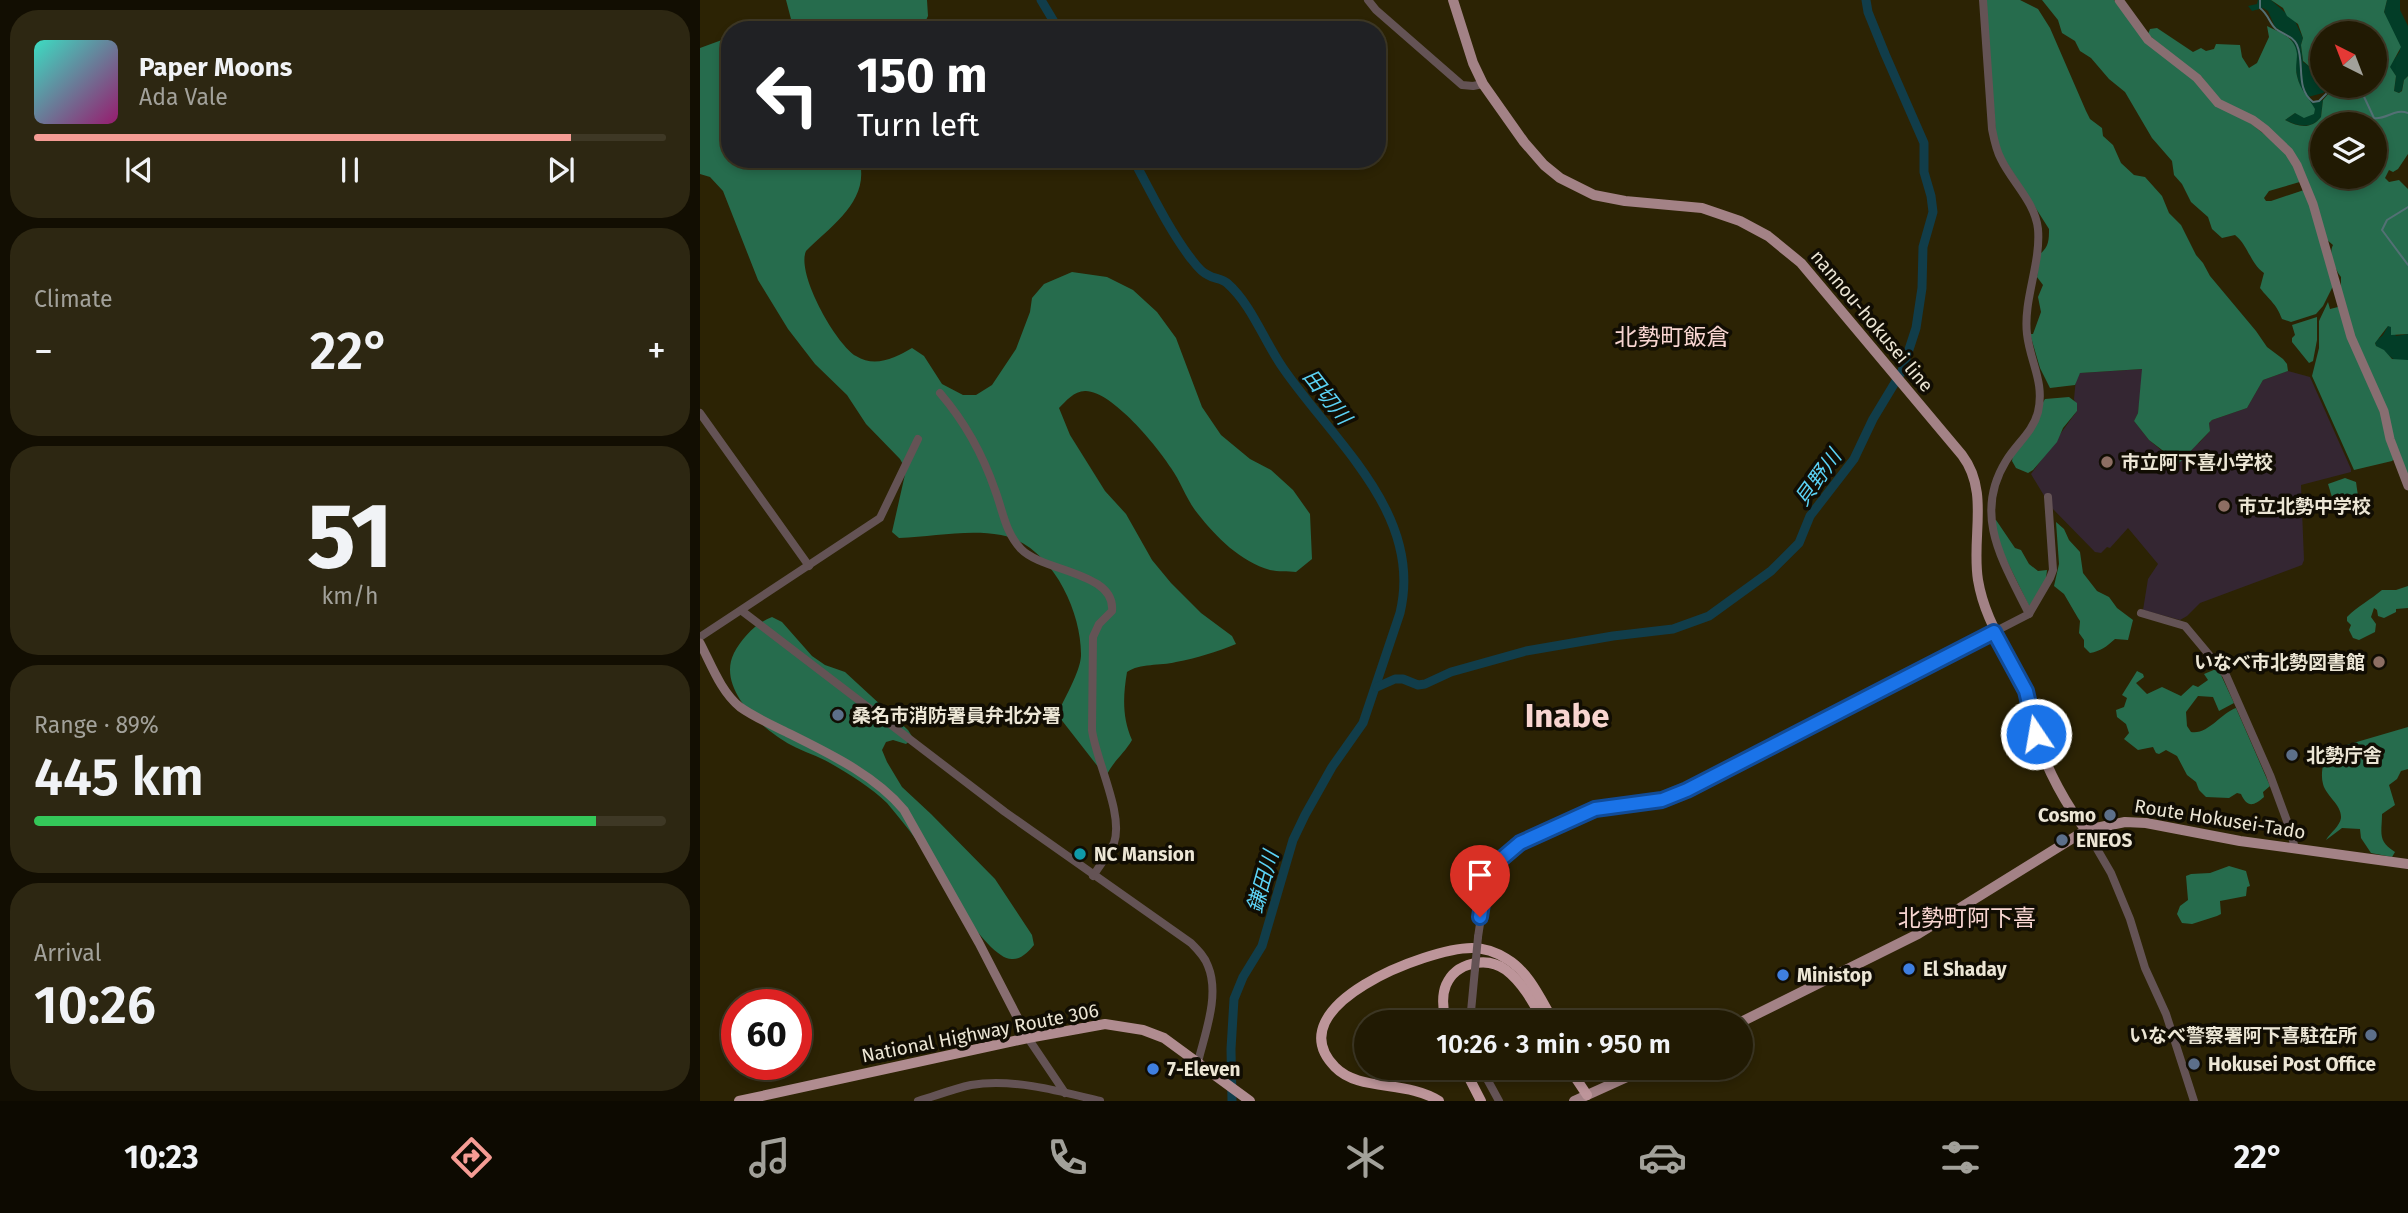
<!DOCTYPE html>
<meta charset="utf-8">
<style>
:root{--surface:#211a03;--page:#2d2712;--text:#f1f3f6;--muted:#a2a19a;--line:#3e3825;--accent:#f59c94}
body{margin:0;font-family:"Fira Sans","Noto Sans JP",sans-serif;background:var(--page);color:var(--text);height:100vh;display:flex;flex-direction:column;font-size:26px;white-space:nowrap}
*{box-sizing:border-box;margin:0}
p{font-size:23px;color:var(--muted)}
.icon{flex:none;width:38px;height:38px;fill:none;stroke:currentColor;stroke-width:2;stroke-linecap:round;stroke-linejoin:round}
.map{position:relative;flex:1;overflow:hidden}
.side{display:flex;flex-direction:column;gap:10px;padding:10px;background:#120e02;width:700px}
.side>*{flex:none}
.guide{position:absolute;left:21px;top:21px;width:665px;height:147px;border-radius:28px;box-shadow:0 4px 10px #0003,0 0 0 2px var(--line);background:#202124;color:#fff;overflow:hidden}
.needle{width:46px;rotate:318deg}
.fabs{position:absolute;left:1610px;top:21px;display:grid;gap:14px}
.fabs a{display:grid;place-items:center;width:77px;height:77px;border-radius:50%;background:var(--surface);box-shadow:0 4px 10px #0003,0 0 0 2px var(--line);font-size:35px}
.speed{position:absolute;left:21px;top:989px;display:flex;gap:14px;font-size:35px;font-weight:700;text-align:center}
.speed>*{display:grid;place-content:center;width:91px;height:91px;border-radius:50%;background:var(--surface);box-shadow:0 4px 10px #0003,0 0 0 2px var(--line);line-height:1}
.speed .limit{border:10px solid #d22;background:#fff;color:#111}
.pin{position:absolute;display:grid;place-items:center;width:60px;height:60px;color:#fff;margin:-72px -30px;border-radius:50% 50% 50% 0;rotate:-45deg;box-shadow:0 0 7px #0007}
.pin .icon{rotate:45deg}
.me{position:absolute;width:77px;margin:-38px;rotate:348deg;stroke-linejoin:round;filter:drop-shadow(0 0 5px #0008)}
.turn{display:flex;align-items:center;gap:24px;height:147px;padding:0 21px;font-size:32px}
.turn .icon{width:91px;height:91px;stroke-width:2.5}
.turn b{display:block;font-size:49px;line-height:60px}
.big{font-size:52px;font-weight:600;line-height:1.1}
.side .tile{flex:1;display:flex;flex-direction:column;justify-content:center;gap:10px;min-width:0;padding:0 24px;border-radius:28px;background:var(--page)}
.side .dial{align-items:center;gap:0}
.dial b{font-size:91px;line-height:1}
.song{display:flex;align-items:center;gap:21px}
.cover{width:84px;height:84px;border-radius:10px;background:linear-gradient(135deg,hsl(170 70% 55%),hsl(320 70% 35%))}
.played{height:7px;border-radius:4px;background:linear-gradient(90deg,var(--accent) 85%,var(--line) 85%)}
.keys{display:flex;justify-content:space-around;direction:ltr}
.heat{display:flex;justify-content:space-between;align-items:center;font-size:38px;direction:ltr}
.charge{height:10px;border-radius:5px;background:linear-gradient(90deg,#34c759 89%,var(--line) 0)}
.trip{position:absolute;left:654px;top:1010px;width:399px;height:70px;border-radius:35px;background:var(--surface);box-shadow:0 4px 10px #0003,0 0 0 2px var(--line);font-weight:600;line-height:70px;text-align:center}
.tab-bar{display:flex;height:112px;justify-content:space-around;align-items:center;background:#0d0a01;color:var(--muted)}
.tab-bar .icon{width:49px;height:49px}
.tab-bar .active{color:var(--accent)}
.tab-bar b{font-size:32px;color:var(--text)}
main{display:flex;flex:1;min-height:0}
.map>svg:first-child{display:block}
</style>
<main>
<section class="side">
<div class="tile">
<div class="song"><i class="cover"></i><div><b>Paper Moons</b><p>Ada Vale</p></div></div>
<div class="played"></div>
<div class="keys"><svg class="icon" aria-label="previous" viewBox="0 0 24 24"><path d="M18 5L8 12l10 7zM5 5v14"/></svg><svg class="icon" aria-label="pause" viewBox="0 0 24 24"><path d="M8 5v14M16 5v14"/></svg><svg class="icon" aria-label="next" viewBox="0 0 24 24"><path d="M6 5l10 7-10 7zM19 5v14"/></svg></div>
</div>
<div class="tile"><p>Climate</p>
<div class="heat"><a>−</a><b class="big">22°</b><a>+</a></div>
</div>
<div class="tile dial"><b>51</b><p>km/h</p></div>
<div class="tile"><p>Range · 89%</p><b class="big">445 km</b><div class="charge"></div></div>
<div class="tile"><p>Arrival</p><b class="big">10:26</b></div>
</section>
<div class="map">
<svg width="1708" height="1101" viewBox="0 0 1708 1101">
<rect width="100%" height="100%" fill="#2c2304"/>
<polygon fill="#342632" points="1443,369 1438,413 1434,421 1449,440 1474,461 1479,462 1495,445 1499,443 1510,431 1509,423 1512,420 1547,408 1563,380 1588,371 1610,377 1651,469 1651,472 1601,485 1604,560 1602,565 1500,603 1487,616 1480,620 1443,610 1448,579 1458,564 1428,528 1410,548 1407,547 1401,553 1395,552 1351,507 1331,474 1377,411 1374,399 1376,378 1380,373"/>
<g fill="#023d27">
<path d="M1558,0H1571L1595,21L1603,38L1601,45L1603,62L1610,67L1622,64V86H1632L1623,93L1608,97L1613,103L1623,100L1621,117C1611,130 1598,126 1585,120L1595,113L1599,114L1610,103C1603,94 1597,82 1596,70C1595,57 1598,48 1589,36L1594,39L1575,27L1568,11L1563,8L1552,11L1548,6L1557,4Z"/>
<polygon points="1687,0 1700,0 1700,10 1708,26 1708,76 1704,80 1702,90 1699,93 1694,91 1696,76 1689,67 1700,51 1684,12"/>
<polygon points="1688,326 1691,326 1696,336 1708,334 1708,360 1696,361 1676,346 1675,342 1683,335"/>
</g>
<g fill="#266c4d" fill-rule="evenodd">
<polygon points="86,0 227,0 228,16 221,30 45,30 85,23 91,19"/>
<path d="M1285,0H1320L1338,9L1350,28L1386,111L1390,119L1402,128L1403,136L1413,145L1421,163L1434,175L1445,177L1462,196L1469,213L1481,225L1496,255L1503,263L1510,276L1556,331L1567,347L1583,359L1587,364L1588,371L1563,380L1547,408L1512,420L1509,423L1510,431L1479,463L1449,440L1434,421L1438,413L1442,369L1380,373L1375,385L1350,388L1340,368L1330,334H1333L1341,312L1338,297L1343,285L1337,277L1340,254C1349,247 1349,239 1349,229L1302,155L1296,135Z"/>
<path d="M1342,0H1414L1440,34L1585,151L1603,181L1569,191L1564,198L1566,201H1571L1604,190L1606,192L1633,286L1623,306L1616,314L1591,322L1582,319C1576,303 1570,301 1560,288L1564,273C1550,263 1548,245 1535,235L1522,238L1512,229L1508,217L1491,202L1482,184L1474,175L1472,161L1452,138L1425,92L1409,79L1391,58L1380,51L1375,41L1362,33L1358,20Z"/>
<path d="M1571,0H1687L1684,12L1701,47L1690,67L1696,76L1694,91L1699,93L1702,91L1704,80L1708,76V154L1698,169L1693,172L1689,170L1685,178L1689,182L1699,180L1708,189V334L1691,335V327L1688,326L1675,343L1676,346L1684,350L1692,359L1708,360V477L1655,337L1641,298V277C1635,269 1628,254 1633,245L1626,239C1617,208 1610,179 1593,152L1517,98L1502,77L1473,56L1448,34L1450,29L1457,28L1493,52L1501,48L1506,51L1514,49L1516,44L1540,45L1542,57L1549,68L1557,63L1569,37L1567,26C1580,33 1595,36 1597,54C1597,61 1595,69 1597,76C1600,90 1609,98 1615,109L1614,114L1604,118L1595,113L1585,120C1598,127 1611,130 1621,117L1623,100L1635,86H1675V33H1622V64L1610,67L1603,61L1601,45L1603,38L1598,24L1587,16L1583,8ZM1622,124H1675V177H1622Z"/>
<path d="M30,37V159H159C171,200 132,225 106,251C96,273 135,343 156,356C175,368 195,358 212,348L224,356L242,384L263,395H276L292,385L316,349L330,312L332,298L344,284L372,272L407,277L433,290L457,312L476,338L502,407L521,435L550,459L571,470L593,490L610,514L612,559L596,572C588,571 578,572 570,570C541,562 516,537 498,514C487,501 481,482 471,468C458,447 411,390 385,391C374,391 366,401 359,408L370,435L405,491L426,514L452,560L471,583L501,613L532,636L536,644C516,652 497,658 476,662C460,666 440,663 427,672C423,696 422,717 432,740C424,754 412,762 406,777L360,718L359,711C365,697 380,672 381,656C382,610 350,544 301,535C267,529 233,537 199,538L192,532L206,470L200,459L166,424L147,395L115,364L88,329L58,280L23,191L10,177L0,174V48Z"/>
<polygon points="1628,302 1630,309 1638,307 1682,413 1695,458 1692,461 1654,470 1612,376 1619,348 1619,321"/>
<polygon points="1617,317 1617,340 1613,361 1609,363 1592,342 1592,338 1595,335 1592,325"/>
<polygon points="1369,397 1377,403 1377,411 1363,428 1357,442 1333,470 1328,473 1316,468 1312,461 1313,455 1345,399"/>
<polygon points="1645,478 1656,482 1658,496 1656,500 1634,504 1628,484"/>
<polygon points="1293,520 1296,520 1315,548 1321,550 1329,564 1338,571 1347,570 1346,579 1330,608 1303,553"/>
<path d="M1356,522L1364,529L1369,540L1380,552L1383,573L1397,591L1409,597L1417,608L1433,620L1428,640L1415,639C1406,647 1401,651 1390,653L1384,647V640L1379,633L1380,621L1378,618L1364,594L1354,586L1359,564Z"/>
<path d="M1708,586V608L1696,609V612L1684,618L1678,616L1677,610L1674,608L1671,617L1676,624L1675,632L1659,640L1653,638L1649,630L1651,625L1647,621V617C1658,606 1670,600 1682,590H1696Z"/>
<path d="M72,617L82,622L112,656L125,665L145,672L208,730L213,738L206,744L193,740L186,742L182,750L187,762L202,787L231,814L295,879L332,935L334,945C329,951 322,959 313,959C287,962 231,862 217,841C208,828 197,815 187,803C172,788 149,774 130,763C118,756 104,752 91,745C63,730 16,689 34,653C42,638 56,623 72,617Z"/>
<path d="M1516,669L1521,675L1534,703L1519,711L1513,697L1498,696L1486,712L1487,726L1491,732C1508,735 1521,713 1536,708L1570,786L1563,792L1564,797C1554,806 1547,808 1541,794L1537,793L1529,798L1506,797L1499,790L1496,782L1487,775L1477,756L1466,750L1459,754L1456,753L1453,747L1438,750L1424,739L1429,733L1426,724L1417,717L1416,710L1424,707L1427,698L1422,695L1437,671L1443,674L1444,677L1436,683L1447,694L1462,687L1481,696L1493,685L1498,687L1508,680L1504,674Z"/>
<path d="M1708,727V769L1701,771L1697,779L1689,785L1695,805L1682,814C1682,833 1677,841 1695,852L1692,857L1671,853L1661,838L1660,829L1642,828L1626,840C1630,833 1640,826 1641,818C1642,805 1626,796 1623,784C1620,773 1624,761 1626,751Z"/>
<polygon points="1529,866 1546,871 1550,886 1547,887 1546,896 1520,901 1521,914 1517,916 1492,924 1482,923 1477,914 1480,906 1488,900 1486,876 1491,874 1510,873"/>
</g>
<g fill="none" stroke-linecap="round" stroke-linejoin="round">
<g stroke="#537074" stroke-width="2">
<path d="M1560,0V8C1569,15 1569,23 1576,29C1584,35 1593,36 1597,45C1605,63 1595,89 1613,102L1619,101L1634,86"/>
<path d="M1659,86L1674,118C1686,120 1695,108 1708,113"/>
<polyline points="1708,207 1687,220 1682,230 1708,265"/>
</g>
<g stroke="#113d4a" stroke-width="9">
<polyline points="341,0 359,30"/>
<path d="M433,159C451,192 467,226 489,256C494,262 500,272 508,275C514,279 521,278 527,283C552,305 564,341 583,368C633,441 724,514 700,613L663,723L632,767L605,815L593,840L562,946L543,977L534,999L531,1049L532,1101"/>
<polyline points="677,687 695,679 703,679 718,685 725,684 751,672 826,651 913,636 973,629 1009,616 1071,571 1099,543 1110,516 1154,459 1173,419 1202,371 1216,328 1222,288 1223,247 1233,212 1231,196 1224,172 1224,143 1185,54 1168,12 1166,0"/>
</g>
<g stroke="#645355" stroke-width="8">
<polyline points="668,0 676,10 762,85 773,86 783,84"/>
<path d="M1283,0L1292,129C1294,139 1296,150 1301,159C1312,182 1335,202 1338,229C1341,264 1323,300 1327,334C1330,362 1345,382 1338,412C1333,432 1316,444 1306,461C1272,516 1304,563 1329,614"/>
<path d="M240,393C264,421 283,455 295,490C303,511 305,532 321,549C343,572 416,572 412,611L399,624L393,637L392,730C396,761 424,814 414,843C409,854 400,865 393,876"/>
<polyline points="0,413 109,566"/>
<path d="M42,611L305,812L491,943C498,950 505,957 508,966C520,995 505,1033 498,1062"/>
<polyline points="1441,613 1485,626 1526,675 1570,775 1591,832 1595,849"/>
<polyline points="0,637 180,518 218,439"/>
<polyline points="1386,830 1411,873 1430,919 1445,968 1466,1014 1494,1101"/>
<polyline points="778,937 786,884 792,871 811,849 830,837 895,809 962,800 987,790 1329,614 1350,578 1353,570 1348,497"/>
<polyline points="770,1022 775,969"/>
<polyline points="328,1038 365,1093"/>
<polyline points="781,1068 799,1101"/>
<path d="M218,1101C235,1096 253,1089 271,1085C312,1078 360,1091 400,1101"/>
</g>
<g stroke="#886e71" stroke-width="9">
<polyline points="1419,0 1448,40 1497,78 1518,103 1553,120 1565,129 1589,152 1597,165 1613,204 1651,337 1684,411 1690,439 1708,486"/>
<path d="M0,643C11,664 21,692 40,707C54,717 72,725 88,733C128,753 175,775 204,810L279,943L328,1038"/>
</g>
<g stroke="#a38286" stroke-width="10">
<path d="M753,0L773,63L783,84L824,142L844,165L860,178L894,195L925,201L1002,208L1040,221L1068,236L1101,263L1262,455C1290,492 1271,537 1278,580C1285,622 1308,650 1324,688C1332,704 1332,723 1338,740C1346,768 1367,807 1386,830"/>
<polyline points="1041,1022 1218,934 1386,830 1425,822 1446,823 1540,841 1708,864"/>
<polyline points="874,1101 947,1068"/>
</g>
<polyline stroke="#b08c90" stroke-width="10" points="39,1101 328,1038 405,1024 443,1030 464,1038 550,1101"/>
<g stroke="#bd959a" stroke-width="10">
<path d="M746,1022C743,1010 741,997 746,985C756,962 787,956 806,970C823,983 834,1004 844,1022"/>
<polyline points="764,1068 781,1101"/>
<polyline points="869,1068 887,1095"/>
<path d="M739,1101C707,1080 659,1092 635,1067C575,1006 728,948 772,948C784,948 796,952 807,959C829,972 841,1000 854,1022"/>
</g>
<polyline stroke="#645355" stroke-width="8" points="775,969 778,937"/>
</g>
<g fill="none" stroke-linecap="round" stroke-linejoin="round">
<defs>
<polyline id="route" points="780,917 783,897 792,871 800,860 820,843 895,809 962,800 987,790 1294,632 1326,691 1336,734"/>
</defs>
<use href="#route" stroke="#114b97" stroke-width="18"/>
<use href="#route" stroke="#1a73e8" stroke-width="12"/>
</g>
<g fill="#8d6e63" stroke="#110d03" stroke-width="2.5">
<circle cx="1407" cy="462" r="7"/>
<circle cx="1524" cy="506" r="7"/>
<circle cx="1679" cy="662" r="7"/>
</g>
<g fill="#5c6f8a" stroke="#110d03" stroke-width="2.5">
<circle cx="138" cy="715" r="7"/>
<circle cx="1592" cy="755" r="7"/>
<circle cx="1410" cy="815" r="7"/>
<circle cx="1362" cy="840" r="7"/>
<circle cx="1671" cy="1035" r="7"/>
<circle cx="1494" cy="1064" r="7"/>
</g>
<circle fill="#0f9aa8" stroke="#110d03" stroke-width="2.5" cx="380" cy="854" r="7"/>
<g fill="#3f7fe0" stroke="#110d03" stroke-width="2.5">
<circle cx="1209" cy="969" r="7"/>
<circle cx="1083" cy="975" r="7"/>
<circle cx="453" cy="1069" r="7"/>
</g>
<g text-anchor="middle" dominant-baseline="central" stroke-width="7" stroke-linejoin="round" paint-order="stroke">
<g font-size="19" fill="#ece6d5" stroke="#110d03">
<text transform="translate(1172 321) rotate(50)">nannou-hokusei line</text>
<text transform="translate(1520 819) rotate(9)">Route Hokusei-Tado</text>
<text transform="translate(280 1033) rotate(-11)">National Highway Route 306</text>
</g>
<g font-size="19" font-weight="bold" fill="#ece6d5" stroke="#110d03" text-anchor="start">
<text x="1421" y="462">市立阿下喜小学校</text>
<text x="1538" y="506">市立北勢中学校</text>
<text x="1665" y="662" text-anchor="end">いなべ市北勢図書館</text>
<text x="152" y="715">桑名市消防署員弁北分署</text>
<text x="1606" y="755">北勢庁舎</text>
<text x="1396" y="815" text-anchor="end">Cosmo</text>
<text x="1376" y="840">ENEOS</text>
<text x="394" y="854">NC Mansion</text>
<text x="1223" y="969">El Shaday</text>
<text x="1097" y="975">Ministop</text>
<text x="1657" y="1035" text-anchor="end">いなべ警察署阿下喜駐在所</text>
<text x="1508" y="1064">Hokusei Post Office</text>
<text x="467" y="1069">7-Eleven</text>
</g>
<g font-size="21" font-style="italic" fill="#5bd2f5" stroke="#110d03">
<text transform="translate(627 397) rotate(52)">田切川</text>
<text transform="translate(1118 478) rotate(-54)">貝野川</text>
<text transform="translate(563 882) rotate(-74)">鎌田川</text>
</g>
<g font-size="23" fill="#f8d5d1" stroke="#110d03">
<text x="972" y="337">北勢町飯倉</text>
<text x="1267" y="918">北勢町阿下喜</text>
</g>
<g font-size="33" font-weight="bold" fill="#f8d5d1" stroke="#110d03">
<text x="867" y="716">Inabe</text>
</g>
</g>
</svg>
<div class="fabs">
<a><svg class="needle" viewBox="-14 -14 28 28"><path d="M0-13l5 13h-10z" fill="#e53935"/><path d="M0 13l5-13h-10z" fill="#a2a19a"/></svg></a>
<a><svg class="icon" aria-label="layers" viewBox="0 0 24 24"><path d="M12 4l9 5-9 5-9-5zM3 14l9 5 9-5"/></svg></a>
</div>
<div class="speed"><div class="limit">60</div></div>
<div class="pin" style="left:780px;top:917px;background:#d93025"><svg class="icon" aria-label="arrive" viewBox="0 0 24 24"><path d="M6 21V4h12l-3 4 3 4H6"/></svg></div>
<svg class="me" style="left:1336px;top:734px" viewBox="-20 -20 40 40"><circle r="17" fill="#1a73e8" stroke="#fff" stroke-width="3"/><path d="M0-11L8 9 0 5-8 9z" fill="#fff"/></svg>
<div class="trip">10:26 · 3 min · 950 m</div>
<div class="guide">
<div class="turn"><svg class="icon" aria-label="left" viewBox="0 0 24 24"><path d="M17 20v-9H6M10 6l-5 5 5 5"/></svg><div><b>150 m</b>Turn left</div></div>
</div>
</div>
</main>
<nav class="tab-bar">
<b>10:23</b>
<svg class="icon active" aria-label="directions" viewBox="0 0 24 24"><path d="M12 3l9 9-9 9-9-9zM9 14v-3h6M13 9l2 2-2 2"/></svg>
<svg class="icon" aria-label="music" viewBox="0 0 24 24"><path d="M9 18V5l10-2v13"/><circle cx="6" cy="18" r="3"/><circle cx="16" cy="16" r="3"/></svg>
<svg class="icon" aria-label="phone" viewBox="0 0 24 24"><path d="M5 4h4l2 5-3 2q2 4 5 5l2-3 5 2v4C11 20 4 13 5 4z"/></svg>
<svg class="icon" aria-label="climate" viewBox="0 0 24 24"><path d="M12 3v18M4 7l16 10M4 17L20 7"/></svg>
<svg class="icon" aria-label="car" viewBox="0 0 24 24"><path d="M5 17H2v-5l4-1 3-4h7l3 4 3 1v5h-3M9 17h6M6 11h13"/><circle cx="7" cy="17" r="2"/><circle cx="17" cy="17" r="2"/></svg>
<svg class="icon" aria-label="filters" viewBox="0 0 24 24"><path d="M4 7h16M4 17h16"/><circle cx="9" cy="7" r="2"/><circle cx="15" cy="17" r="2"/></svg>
<b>22°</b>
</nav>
